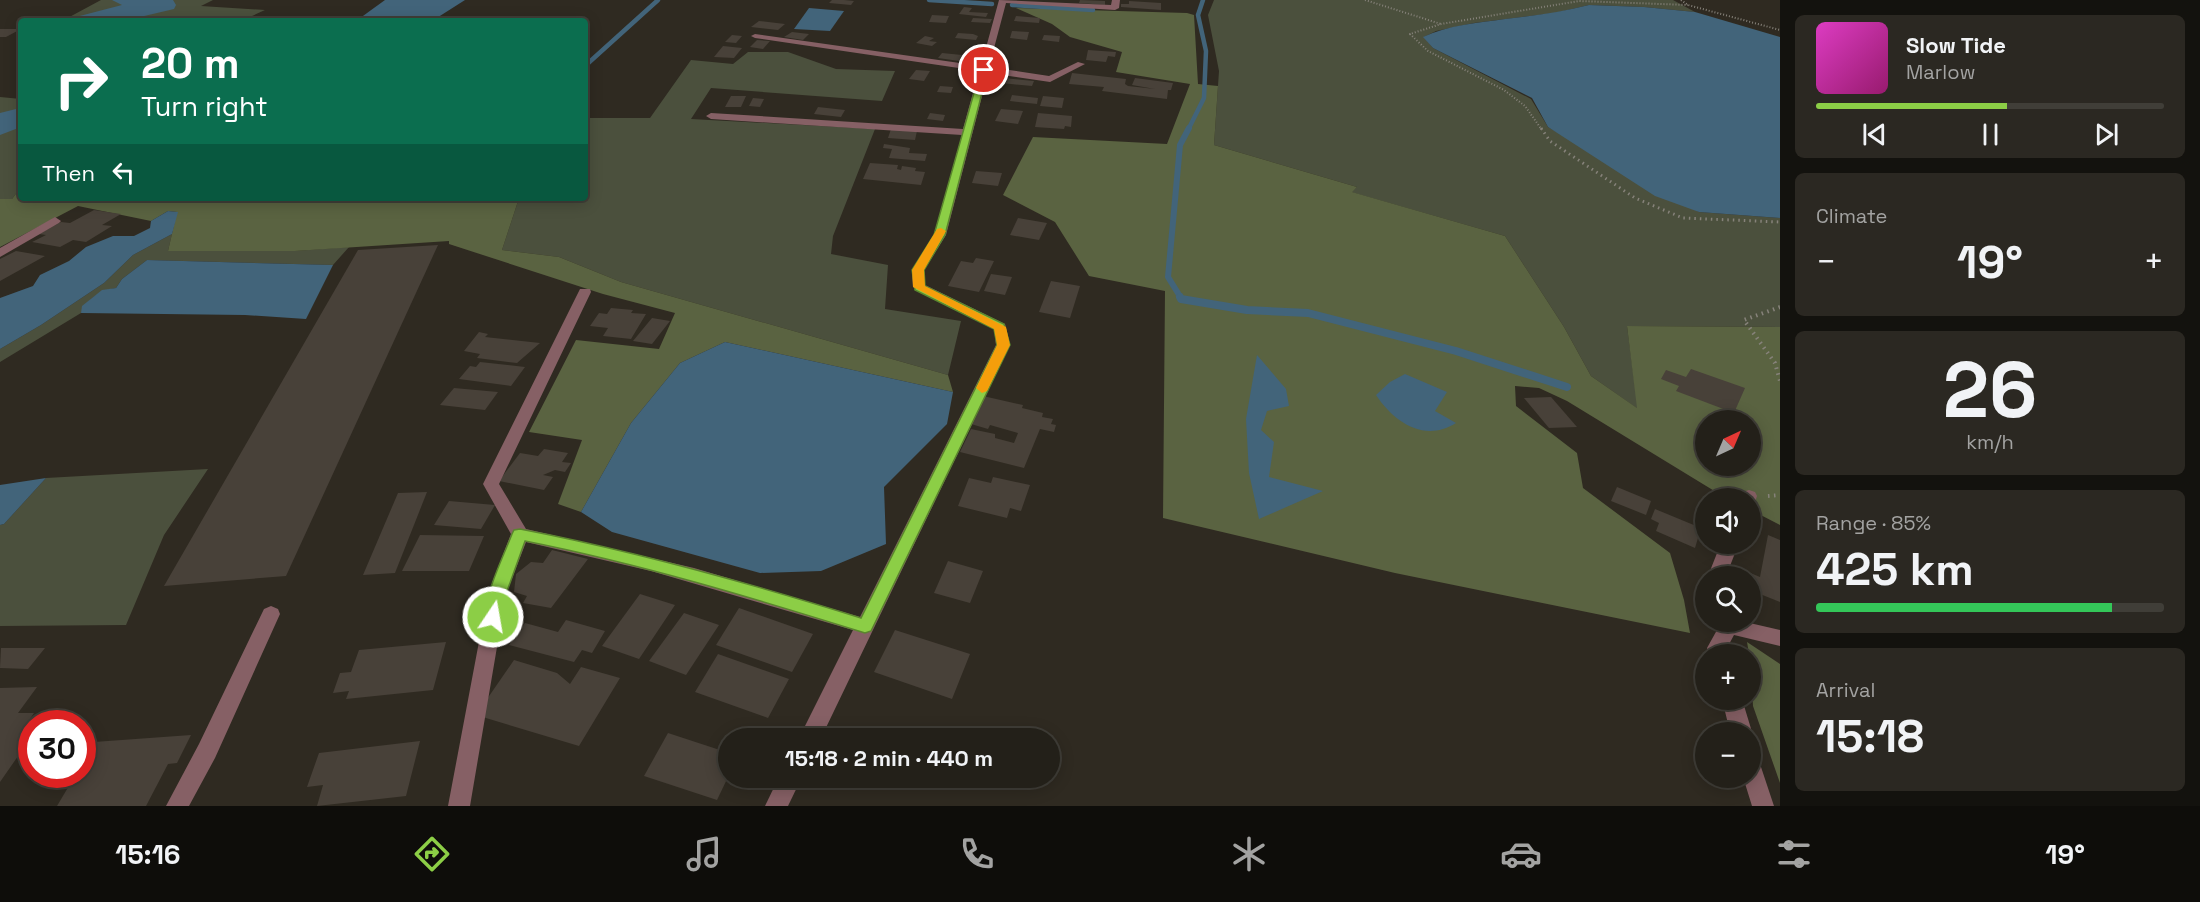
<!DOCTYPE html>
<meta charset="utf-8">
<style>
:root{--surface:#232019;--page:#2b2822;--text:#f1f3f6;--muted:#a3a3a2;--line:#403e38;--accent:#8cce46}
body{margin:0;font-family:"Space Grotesk",sans-serif;background:var(--page);color:var(--text);height:100vh;display:flex;flex-direction:column;font-size:22px;white-space:nowrap}
*{box-sizing:border-box;margin:0}
p{font-size:20px;color:var(--muted)}
.icon{flex:none;width:33px;height:33px;fill:none;stroke:currentColor;stroke-width:2;stroke-linecap:round;stroke-linejoin:round}
.map{position:relative;flex:1;overflow:hidden}
.side{display:flex;flex-direction:column;gap:15px;padding:15px;background:#13120e;width:420px}
.side>*{flex:none}
.hud{position:absolute;left:18px;top:18px;width:570px;height:183px;border-radius:6px;box-shadow:0 3px 15px #0003,0 0 0 2px var(--line);background:#0b6e4f;color:#fff;overflow:hidden}
.needle{width:39px;rotate:44deg}
.controls{position:absolute;left:1695px;top:410px;display:grid;gap:12px}
.controls a{display:grid;place-items:center;width:66px;height:66px;border-radius:50%;background:var(--surface);box-shadow:0 3px 15px #0003,0 0 0 2px var(--line);font-size:30px}
.speed{position:absolute;left:18px;top:710px;display:flex;gap:12px;font-size:30px;font-weight:700;text-align:center}
.speed>*{display:grid;place-content:center;width:78px;height:78px;border-radius:50%;background:var(--surface);box-shadow:0 3px 15px #0003,0 0 0 2px var(--line);line-height:1}
.speed .limit{border:9px solid #d22;background:#fff;color:#111}
.pin{position:absolute;display:grid;place-items:center;width:51px;height:51px;color:#fff;margin:-26px;border:3px solid #fff;border-radius:50%;box-shadow:0 2px 6px #0007}
.me{position:absolute;width:66px;margin:-33px;rotate:12deg;stroke-linejoin:round;filter:drop-shadow(0 0 4px #0008)}
.turn{display:flex;align-items:center;gap:21px;height:126px;padding:0 24px;font-size:27px}
.turn .icon{width:78px;height:78px;stroke-width:2.5}
.turn b{display:block;font-size:42px;line-height:51px}
.then{display:flex;align-items:center;height:57px;padding:0 24px;background:#0003;gap:12px;font-size:22px}
.big{font-size:45px;font-weight:800;line-height:1.1}
.side .widget{flex:1;display:flex;flex-direction:column;justify-content:center;gap:9px;min-width:0;padding:0 21px;border-radius:9px;background:var(--page)}
.side .dial{align-items:center;gap:0}
.dial b{font-size:78px;line-height:1}
.song{display:flex;align-items:center;gap:18px}
.cover{width:72px;height:72px;border-radius:9px;background:linear-gradient(135deg,hsl(310 70% 55%),hsl(320 70% 35%))}
.played{height:6px;border-radius:3px;background:linear-gradient(90deg,var(--accent) 55%,var(--line) 55%)}
.keys{display:flex;justify-content:space-around;direction:ltr}
.heat{display:flex;justify-content:space-between;align-items:center;font-size:33px;direction:ltr}
.charge{height:9px;border-radius:4px;background:linear-gradient(90deg,#34c759 85%,var(--line) 0)}
.trip{position:absolute;left:718px;top:728px;width:342px;height:60px;border-radius:30px;background:var(--surface);box-shadow:0 3px 15px #0003,0 0 0 2px var(--line);font-weight:800;line-height:60px;text-align:center}
.dock{display:flex;height:96px;justify-content:space-around;align-items:center;background:#0e0d0a;color:var(--muted)}
.dock .icon{width:42px;height:42px}
.dock .on{color:var(--accent)}
.dock b{font-size:27px;color:var(--text)}
main{display:flex;flex:1;min-height:0}
.map>svg:first-child{display:block}
</style>
<main>
<div class="map">
<svg width="1780" height="806" viewBox="0 0 1780 806">
<rect width="100%" height="100%" fill="#2f2a21"/>
<g fill="#4b503d">
<polygon points="101,0 213,0 201,6 265,10 241,21 62,21"/>
<polygon points="1214,0 1673,0 1695,12 1644,7 1589,5 1555,13 1474,23 1436,31 1424,37 1433,48 1531,99 1548,127 1699,212 1780,218 1780,327 1627,326 1638,409 1591,376 1564,327 1505,236 1351,192 1357,187 1214,145 1219,71 1208,15"/>
<polygon points="748,52 788,52 836,69 895,71 882,101 711,88 691,119 875,129 833,236 831,254 888,265 885,309 961,321 948,375 621,282 559,257 502,250 519,198 585,198 585,118 650,118 691,60 733,64"/>
<polygon points="0,97 21,99 21,187 12,199 0,199"/>
<path d="M172,234L168,251H295L349,247L333,265L147,260L122,279L116,288C99,291 89,298 81,313L0,362V349L41,325L104,283L133,255Z"/>
<polygon points="208,469 164,535 126,625 0,626 0,525 4,524 46,478"/>
</g>
<g fill="#5a6341" fill-rule="evenodd">
<path d="M1016,8L1187,13L1194,15L1198,84L1218,86L1214,145L1357,187L1352,192L1505,236L1564,327L1591,376L1637,408L1627,326L1780,327V525L1751,510L1750,498H1728L1716,492L1567,401L1539,388L1515,386L1516,406L1577,453L1583,488L1670,553L1684,600L1690,633L1395,573L1163,518L1165,291L1089,276L1055,222L1003,195L1033,137L1167,144L1190,84L1116,72L1122,52L1070,37L1052,24ZM1706,420H1750V465H1706Z"/>
<polygon points="21,187 21,198 519,198 502,250 559,257 621,282 948,375 953,392 725,342 680,363 631,423 581,512 558,504 582,440 529,432 576,340 659,349 675,313 603,294 449,244 449,241 295,251 168,251 177,212 168,211 151,221 78,206 0,247 0,199 12,199"/>
<polygon points="1747,642 1780,664 1780,783 1753,706 1750,654 1749,654"/>
</g>
<g fill="#42647a">
<polygon points="112,0 173,0 176,5 174,9 123,21 72,18 122,5"/>
<polygon points="385,0 465,0 432,21 356,21"/>
<path d="M1589,5L1644,7L1695,12L1780,37V218L1699,212L1655,196L1548,127L1532,98L1433,48L1423,37C1448,25 1478,23 1505,19C1534,16 1561,12 1589,5Z"/>
<polygon points="809,8 844,11 830,31 794,29"/>
<polygon points="21,105 21,127 0,135 0,113 16,109"/>
<polygon points="168,211 178,212 172,234 133,255 104,283 41,325 0,349 0,298 33,286 40,275 69,261 86,247 113,236 134,236 150,228 151,221"/>
<polygon points="147,260 333,265 306,319 245,315 81,313 82,306 102,290 116,288 122,279"/>
<polygon points="725,342 953,392 947,424 884,487 886,544 821,571 760,573 612,532 581,512 631,423 680,363"/>
<polygon points="1257,355 1286,389 1289,406 1267,411 1261,430 1274,442 1269,477 1323,491 1259,519 1249,473 1246,419"/>
<path d="M1405,374L1447,392L1435,411L1456,423C1424,443 1394,422 1376,395L1390,382Z"/>
<polygon points="46,478 4,524 0,525 0,485"/>
</g>
<g fill="none" stroke-linecap="round" stroke-linejoin="round">
<g stroke="#42647a" stroke-width="4.5">
<polyline points="929,0 992,4"/>
<polyline points="1012,5 1093,10"/>
<polyline points="585,66 658,0"/>
<polyline points="1188,130 1204,98 1206,51 1198,15 1203,0"/>
</g>
<polyline stroke="#42647a" stroke-width="6" points="1181,298 1168,277 1180,145 1189,128"/>
<polyline stroke="#42647a" stroke-width="8" points="1180,297 1181,299 1247,310 1308,313 1456,351 1567,387"/>
</g>
<g fill="#484139">
<polygon points="832,0 844,0 854,1 851,5 829,3"/>
<polygon points="1080,0 1105,1 1105,5 1079,3"/>
<polygon points="1129,1 1161,3 1161,10 1121,7 1121,4 1129,4"/>
<polygon points="964,7 972,8 969,12 988,13 986,17 959,14"/>
<polygon points="932,15 949,16 946,23 929,22"/>
<polygon points="1016,16 1040,18 1039,23 1014,21"/>
<polygon points="973,18 992,19 990,23 971,22"/>
<polygon points="759,21 785,24 778,30 751,27"/>
<polygon points="0,29 21,29 6,37 0,37"/>
<polygon points="1012,31 1029,32 1027,40 1010,38"/>
<polygon points="792,32 809,34 803,40 784,37"/>
<polygon points="958,33 973,34 978,36 976,40 955,38"/>
<polygon points="732,35 742,36 736,43 725,42"/>
<polygon points="1044,35 1060,36 1059,42 1042,40"/>
<polygon points="925,36 934,38 929,41 937,42 932,46 916,43"/>
<polygon points="757,40 770,41 763,49 750,47"/>
<polygon points="723,46 742,48 734,58 714,57"/>
<polygon points="1088,50 1116,52 1115,57 1108,56 1106,62 1086,60"/>
<polygon points="942,53 962,55 959,61 938,58"/>
<polygon points="916,70 930,71 924,81 909,79"/>
<polygon points="1072,73 1126,79 1125,84 1128,86 1155,89 1132,85 1135,78 1173,83 1171,90 1168,90 1167,99 1102,91 1104,87 1069,84"/>
<polygon points="1004,78 1034,81 1032,86 1001,83"/>
<polygon points="940,86 953,87 951,93 937,92"/>
<polygon points="1012,95 1038,98 1037,104 1010,101"/>
<polygon points="731,96 746,96 741,107 725,107"/>
<polygon points="1043,96 1064,98 1062,108 1040,106"/>
<polygon points="753,98 764,99 760,107 749,106"/>
<polygon points="818,107 845,110 841,117 814,114"/>
<polygon points="1001,109 1023,111 1018,124 995,121"/>
<polygon points="930,113 945,115 943,121 927,119"/>
<polygon points="1038,113 1072,116 1071,127 1065,126 1064,129 1035,127"/>
<polygon points="891,129 917,131 915,140 888,138"/>
<polygon points="884,144 910,148 909,153 927,154 925,161 889,158 892,149 883,148"/>
<polygon points="870,163 898,165 897,169 901,170 902,166 916,168 915,171 925,172 921,185 863,179"/>
<polygon points="976,171 1002,173 998,186 972,183"/>
<polygon points="94,210 121,214 102,225 112,226 86,242 73,240 60,247 32,242 46,235 39,234 61,222 70,223"/>
<polygon points="1018,218 1047,223 1039,240 1010,235"/>
<polygon points="438,245 286,576 164,586 358,250"/>
<polygon points="16,251 45,256 0,281 0,259"/>
<polygon points="976,258 994,261 979,292 948,286 961,261 973,263"/>
<polygon points="991,274 1012,277 1005,295 984,291"/>
<polygon points="1051,281 1080,286 1070,318 1039,312"/>
<polygon points="611,308 633,310 631,313 646,314 631,339 603,336 608,328 590,326 599,313 607,314"/>
<polygon points="652,318 670,321 652,344 633,341"/>
<polygon points="479,332 488,334 485,337 540,343 517,363 477,358 480,354 464,351"/>
<polygon points="480,362 525,367 511,386 459,379 470,366 476,367"/>
<polygon points="1691,369 1745,388 1734,413 1676,391 1679,386 1661,379 1666,370 1686,377"/>
<polygon points="454,388 498,392 485,410 440,405"/>
<polygon points="983,396 1023,405 1022,408 1043,413 1042,417 1053,419 1051,424 1056,425 1054,432 1040,429 1024,468 960,452 971,429 995,434 995,438 1014,443 1018,433 990,425 988,429 971,424"/>
<polygon points="1551,397 1577,427 1549,428 1524,398"/>
<polygon points="544,449 568,453 562,462 571,463 565,472 555,470 543,475 553,477 544,490 499,481 520,453 538,456"/>
<polygon points="993,477 1030,485 1021,511 1010,508 1007,518 958,506 969,478 991,483"/>
<polygon points="1617,487 1651,501 1646,515 1611,501"/>
<polygon points="427,492 395,573 363,575 398,493"/>
<polygon points="449,501 495,505 481,529 434,525"/>
<polygon points="1655,509 1701,528 1695,548 1656,531 1659,523 1651,519"/>
<polygon points="420,535 484,536 469,571 402,571"/>
<polygon points="1768,535 1780,540 1780,602 1750,590 1750,576 1729,576 1731,565 1760,577"/>
<polygon points="552,550 588,559 551,608 523,603 527,596 514,592 516,574 531,562 543,563"/>
<polygon points="948,561 983,571 970,603 934,593"/>
<polygon points="640,594 675,605 639,659 602,646"/>
<polygon points="739,608 813,634 792,672 716,645"/>
<polygon points="684,613 719,625 686,675 649,661"/>
<polygon points="566,620 605,631 592,653 582,650 574,662 509,645 525,623 558,632"/>
<polygon points="895,630 970,654 952,699 874,672"/>
<polygon points="446,642 433,690 346,699 349,691 333,693 340,673 351,672 359,650"/>
<polygon points="1,648 45,648 28,669 0,668"/>
<polygon points="718,654 789,679 768,718 695,692"/>
<polygon points="514,660 557,673 570,684 581,667 620,678 579,746 476,715"/>
<polygon points="37,687 18,713 34,713 19,735 32,736 0,782 0,688"/>
<polygon points="668,733 729,753 729,775 717,800 644,776"/>
<polygon points="191,735 177,763 168,764 146,806 57,806 76,774 82,774 82,762 94,742"/>
<polygon points="420,741 406,796 317,806 323,785 307,787 319,753"/>
</g>
<g fill="none" stroke-linecap="round" stroke-linejoin="round">
<g stroke="#86827a" stroke-width="2" stroke-dasharray="1 2" stroke-linecap="butt">
<polyline points="1365,0 1441,24"/>
<polyline points="1681,0 1688,5 1780,30"/>
<polyline points="1542,130 1525,106 1504,90 1428,51 1410,34 1441,24 1579,1 1688,5"/>
</g>
<polyline stroke="#86827a" stroke-width="3" stroke-dasharray="1.5 4" stroke-linecap="butt" points="1541,128 1550,141 1635,198 1683,218 1780,222"/>
<g stroke="#86827a" stroke-width="4" stroke-dasharray="1.5 4.5" stroke-linecap="butt">
<polyline points="1780,307 1744,320 1775,363 1780,381"/>
<polyline points="1768,496 1780,495"/>
</g>
<g fill="#866065" fill-rule="evenodd">
<polygon points="999,0 1111,5 1112,0 1120,0 1119,8 1115,10 1006,3 989,67 1049,76 1078,62 1085,64 1050,82 988,73 946,235 924,270 925,285 1005,324 1010,345 821,738 799,738 853,630 651,571 526,542 506,594 470,806 448,806 488,594 511,534 483,484 580,289 590,289 591,292 499,484 526,529 694,568 860,617 996,345 994,329 913,287 912,270 934,235 962,135 711,119 706,116 711,113 963,129 979,71 755,38 751,36 755,34 981,66"/>
<polygon points="55,217 61,221 59,223 0,257 0,248"/>
<polygon points="1749,490 1755,492 1757,496 1755,502 1750,504 1750,498 1741,498 1743,492"/>
<polygon points="1721,543 1739,543 1726,576 1708,576"/>
<polygon points="271,606 278,609 280,614 215,758 189,806 166,806 199,744 264,609"/>
<polygon points="1722,621 1741,621 1780,630 1780,646 1734,635 1727,648 1729,654 1709,654 1707,648"/>
<polygon points="1722,699 1742,699 1752,732 1750,734 1750,732 1730,732"/>
<polygon points="1750,755 1758,758 1774,806 1752,806 1743,777 1750,777"/>
<polygon points="779,777 802,777 788,806 765,806"/>
</g>
</g>
<path fill="#8cce46" stroke="#5b862e" stroke-width="1.5" d="M981,68L988,70L945,235L924,270L925,286L1004,324L1010,345L871,631L865,633C753,598 641,564 525,541L506,594L499,622L493,624L487,622C479,605 505,553 512,534L514,530L520,529C635,551 749,583 861,618L997,345L994,329L915,290L912,270L934,235Z"/>
<polygon fill="#f59e0b" points="941,228 946,231 924,270 925,286 1006,327 1010,345 987,391 982,393 976,388 997,345 994,329 913,287 912,270 937,229"/>
</svg>
<div class="controls">
<a><svg class="needle" viewBox="-14 -14 28 28"><path d="M0-13l5 13h-10z" fill="#e53935"/><path d="M0 13l5-13h-10z" fill="#a3a3a2"/></svg></a>
<a><svg class="icon" aria-label="sound" viewBox="0 0 24 24"><path d="M4 9h4l5-4v14l-5-4H4zM17 9q2 3 0 6"/></svg></a>
<a><svg class="icon" aria-label="search" viewBox="0 0 24 24"><circle cx="10" cy="10" r="6"/><path d="M15 15l6 6"/></svg></a>
<a>+</a>
<a>−</a>
</div>
<div class="speed"><div class="limit">30</div></div>
<div class="pin" style="left:984px;top:70px;background:#d93025"><svg class="icon" aria-label="arrive" viewBox="0 0 24 24"><path d="M6 21V4h12l-3 4 3 4H6"/></svg></div>
<svg class="me" style="left:493px;top:617px" viewBox="-20 -20 40 40"><circle r="17" fill="#8cce46" stroke="#fff" stroke-width="3"/><path d="M0-11L8 9 0 5-8 9z" fill="#fff"/></svg>
<div class="trip">15:18 · 2 min · 440 m</div>
<div class="hud">
<div class="turn"><svg class="icon" aria-label="right" viewBox="0 0 24 24"><path d="M7 20v-9h11M14 6l5 5-5 5"/></svg><div><b>20 m</b>Turn right</div></div>
<div class="then">Then<svg class="icon" aria-label="left" viewBox="0 0 24 24"><path d="M17 20v-9H6M10 6l-5 5 5 5"/></svg></div>
</div>
</div>
<section class="side">
<div class="widget">
<div class="song"><i class="cover"></i><div><b>Slow Tide</b><p>Marlow</p></div></div>
<div class="played"></div>
<div class="keys"><svg class="icon" aria-label="previous" viewBox="0 0 24 24"><path d="M18 5L8 12l10 7zM5 5v14"/></svg><svg class="icon" aria-label="pause" viewBox="0 0 24 24"><path d="M8 5v14M16 5v14"/></svg><svg class="icon" aria-label="next" viewBox="0 0 24 24"><path d="M6 5l10 7-10 7zM19 5v14"/></svg></div>
</div>
<div class="widget"><p>Climate</p>
<div class="heat"><a>−</a><b class="big">19°</b><a>+</a></div>
</div>
<div class="widget dial"><b>26</b><p>km/h</p></div>
<div class="widget"><p>Range · 85%</p><b class="big">425 km</b><div class="charge"></div></div>
<div class="widget"><p>Arrival</p><b class="big">15:18</b></div>
</section>
</main>
<nav class="dock">
<b>15:16</b>
<svg class="icon on" aria-label="directions" viewBox="0 0 24 24"><path d="M12 3l9 9-9 9-9-9zM9 14v-3h6M13 9l2 2-2 2"/></svg>
<svg class="icon" aria-label="music" viewBox="0 0 24 24"><path d="M9 18V5l10-2v13"/><circle cx="6" cy="18" r="3"/><circle cx="16" cy="16" r="3"/></svg>
<svg class="icon" aria-label="phone" viewBox="0 0 24 24"><path d="M5 4h4l2 5-3 2q2 4 5 5l2-3 5 2v4C11 20 4 13 5 4z"/></svg>
<svg class="icon" aria-label="climate" viewBox="0 0 24 24"><path d="M12 3v18M4 7l16 10M4 17L20 7"/></svg>
<svg class="icon" aria-label="car" viewBox="0 0 24 24"><path d="M5 17H2v-5l4-1 3-4h7l3 4 3 1v5h-3M9 17h6M6 11h13"/><circle cx="7" cy="17" r="2"/><circle cx="17" cy="17" r="2"/></svg>
<svg class="icon" aria-label="filters" viewBox="0 0 24 24"><path d="M4 7h16M4 17h16"/><circle cx="9" cy="7" r="2"/><circle cx="15" cy="17" r="2"/></svg>
<b>19°</b>
</nav>
